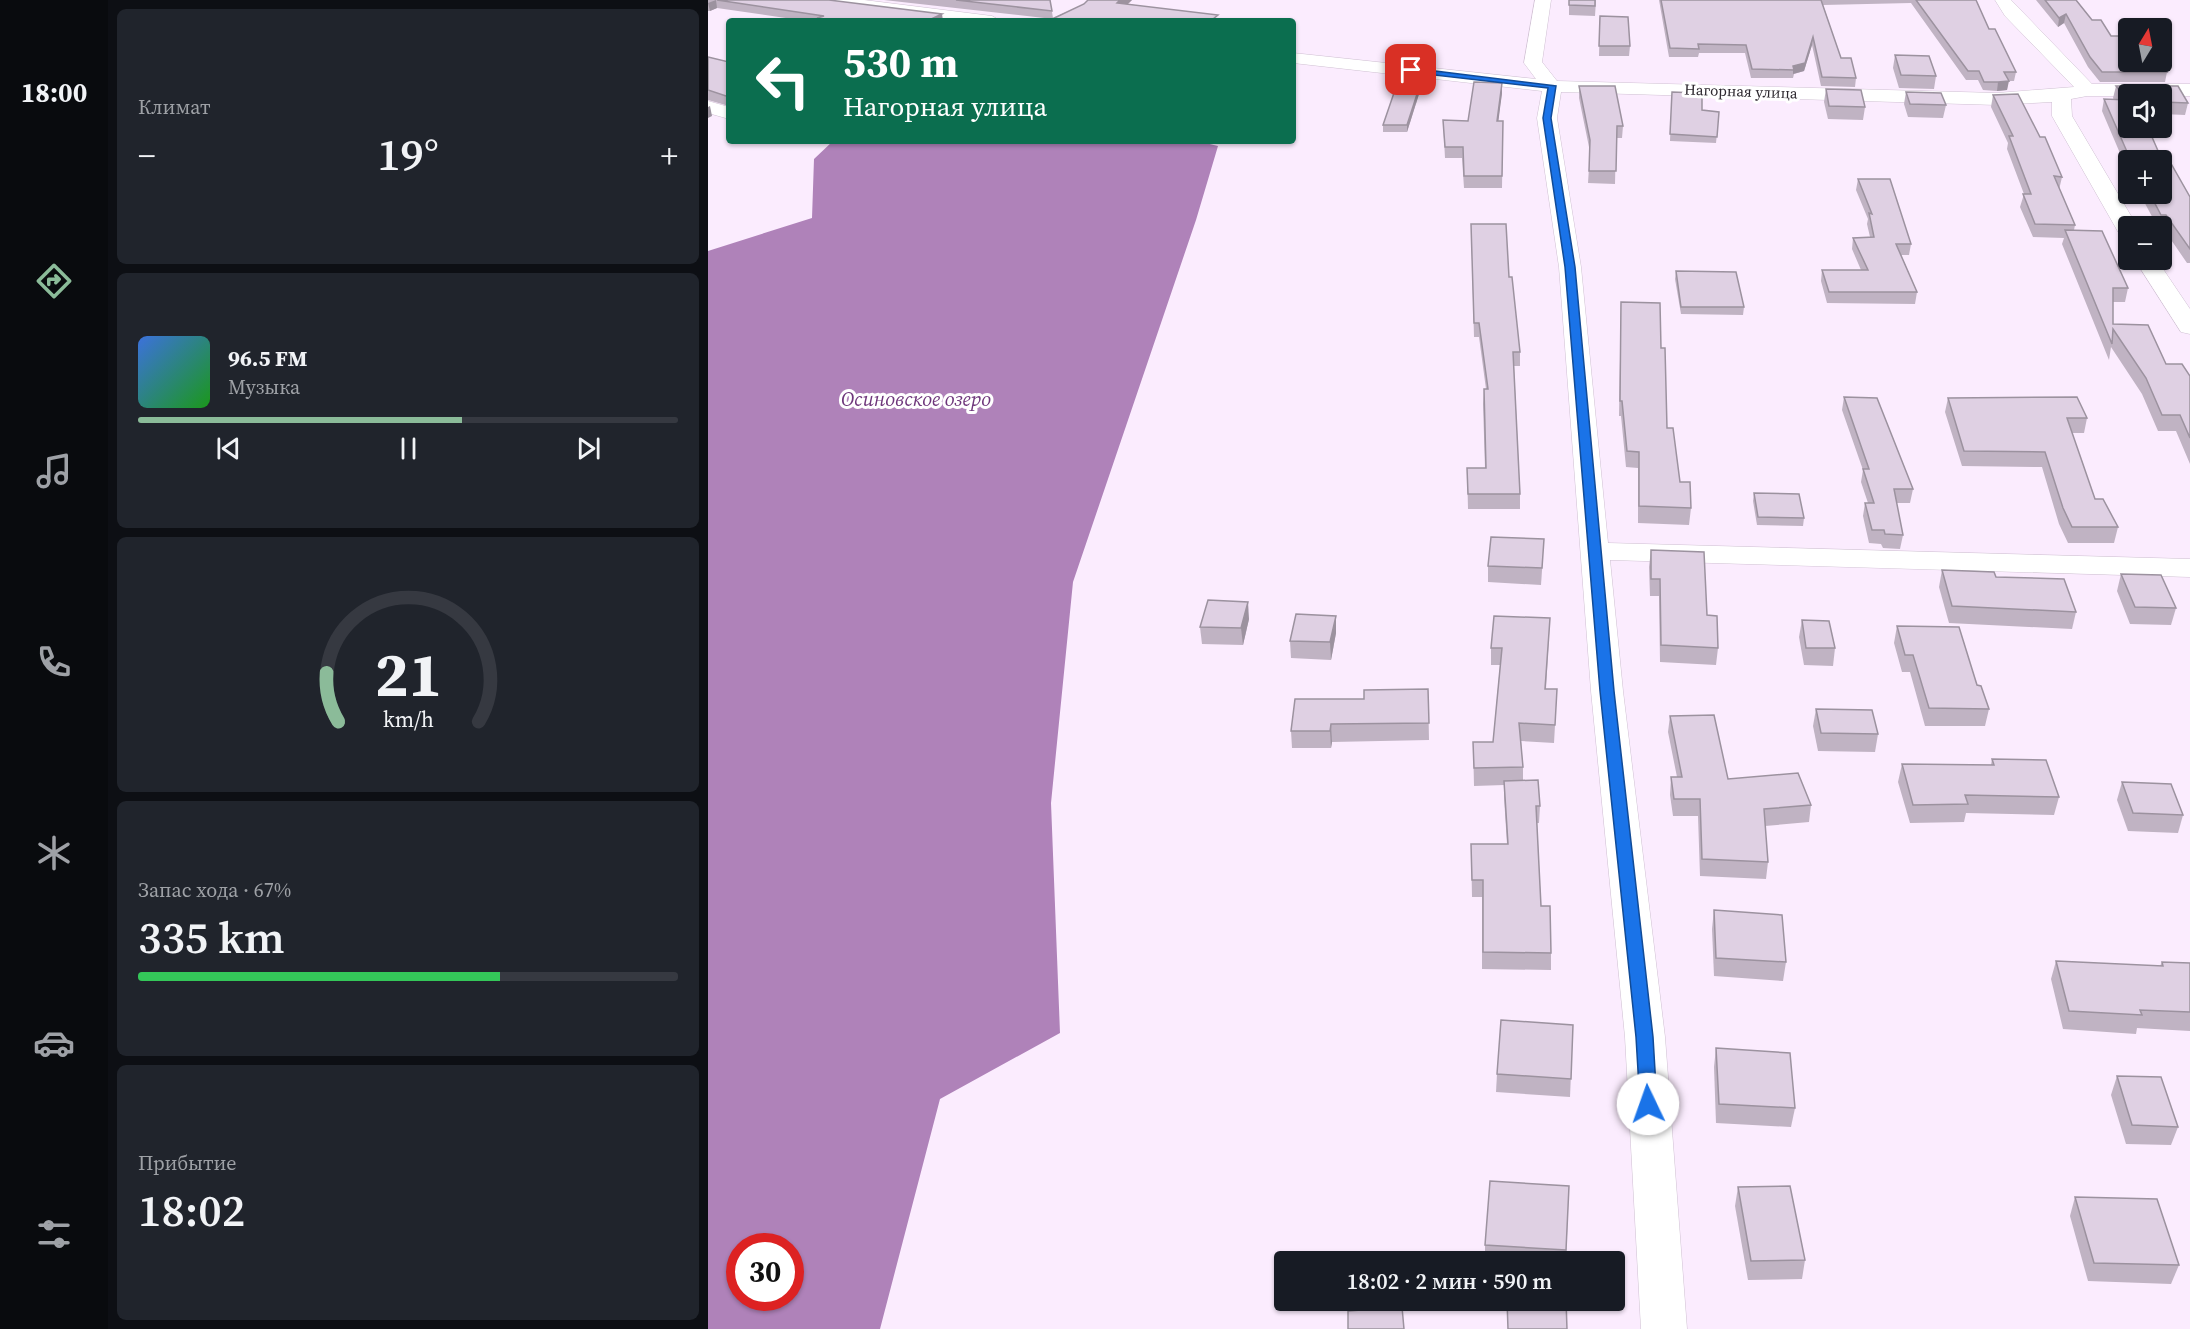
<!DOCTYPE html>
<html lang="ru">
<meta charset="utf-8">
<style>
:root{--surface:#171b24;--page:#20242c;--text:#f1f3f6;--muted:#9ea1a6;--line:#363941;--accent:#8bbb99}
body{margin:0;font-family:"Source Serif 4",serif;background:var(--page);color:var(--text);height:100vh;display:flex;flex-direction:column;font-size:22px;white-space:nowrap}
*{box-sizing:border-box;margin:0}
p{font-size:20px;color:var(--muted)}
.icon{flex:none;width:33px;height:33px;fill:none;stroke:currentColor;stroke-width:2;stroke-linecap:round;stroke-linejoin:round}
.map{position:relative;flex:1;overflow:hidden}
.panel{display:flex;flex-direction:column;gap:9px;padding:9px;background:#0d0f14;width:600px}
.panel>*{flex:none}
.top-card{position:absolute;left:18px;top:18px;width:570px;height:126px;border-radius:6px;box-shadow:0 2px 4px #0004;background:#0b6e4f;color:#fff;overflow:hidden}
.needle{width:39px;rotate:10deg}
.buttons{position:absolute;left:1410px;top:18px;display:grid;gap:12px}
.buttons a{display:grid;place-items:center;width:54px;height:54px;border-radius:6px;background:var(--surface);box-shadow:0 2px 4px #0004;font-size:30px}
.speed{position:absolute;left:18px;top:1233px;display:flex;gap:12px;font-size:30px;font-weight:700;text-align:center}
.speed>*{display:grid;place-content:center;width:78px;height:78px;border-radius:50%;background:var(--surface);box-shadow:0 2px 4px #0004;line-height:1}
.speed .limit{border:9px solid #d22;background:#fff;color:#111}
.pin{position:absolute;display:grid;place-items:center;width:51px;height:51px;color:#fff;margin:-26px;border-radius:12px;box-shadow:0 3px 9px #0006}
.me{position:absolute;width:66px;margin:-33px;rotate:357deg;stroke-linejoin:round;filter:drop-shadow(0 0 4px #0008)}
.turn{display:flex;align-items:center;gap:21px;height:126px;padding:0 18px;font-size:27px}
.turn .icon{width:78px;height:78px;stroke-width:2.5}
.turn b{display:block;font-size:42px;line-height:51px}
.big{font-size:45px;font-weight:600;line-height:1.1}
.panel .card{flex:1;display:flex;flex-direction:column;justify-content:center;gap:9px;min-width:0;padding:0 21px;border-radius:9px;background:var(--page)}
.panel .dial{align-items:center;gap:0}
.dial svg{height:156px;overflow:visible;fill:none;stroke:var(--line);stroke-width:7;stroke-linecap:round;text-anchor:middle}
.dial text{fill:var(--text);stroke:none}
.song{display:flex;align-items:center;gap:18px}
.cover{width:72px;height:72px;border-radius:9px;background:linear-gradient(135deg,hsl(220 70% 55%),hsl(120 70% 35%))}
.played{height:6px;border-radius:3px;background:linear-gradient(90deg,var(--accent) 60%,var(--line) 60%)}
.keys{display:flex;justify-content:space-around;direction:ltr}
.heat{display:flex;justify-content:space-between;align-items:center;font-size:33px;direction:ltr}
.charge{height:9px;border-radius:4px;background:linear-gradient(90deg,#34c759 67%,var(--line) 0)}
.trip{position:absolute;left:566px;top:1251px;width:351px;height:60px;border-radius:6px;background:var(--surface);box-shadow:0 2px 4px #0004;font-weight:600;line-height:60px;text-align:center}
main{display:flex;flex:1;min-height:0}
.tabs{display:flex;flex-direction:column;width:108px;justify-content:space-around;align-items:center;background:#090b0e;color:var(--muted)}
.tabs .icon{width:42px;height:42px}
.tabs .active{color:var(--accent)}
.tabs b{font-size:27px;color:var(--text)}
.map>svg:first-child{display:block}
</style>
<main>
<nav class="tabs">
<b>18:00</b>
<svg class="icon active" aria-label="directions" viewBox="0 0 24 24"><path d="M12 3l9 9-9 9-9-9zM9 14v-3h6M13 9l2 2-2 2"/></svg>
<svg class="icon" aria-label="music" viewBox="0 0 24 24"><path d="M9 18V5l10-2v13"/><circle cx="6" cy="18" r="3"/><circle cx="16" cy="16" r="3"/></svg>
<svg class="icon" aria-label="phone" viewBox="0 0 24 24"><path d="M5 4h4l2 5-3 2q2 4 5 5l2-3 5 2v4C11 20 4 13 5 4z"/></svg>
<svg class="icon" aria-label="climate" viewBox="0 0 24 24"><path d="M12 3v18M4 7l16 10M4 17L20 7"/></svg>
<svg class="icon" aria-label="car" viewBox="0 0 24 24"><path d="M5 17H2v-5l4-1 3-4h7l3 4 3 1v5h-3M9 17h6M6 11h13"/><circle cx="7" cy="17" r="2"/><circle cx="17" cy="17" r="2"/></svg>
<svg class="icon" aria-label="filters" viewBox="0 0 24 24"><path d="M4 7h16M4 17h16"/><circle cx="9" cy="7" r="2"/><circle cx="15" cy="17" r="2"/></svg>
</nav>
<section class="panel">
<div class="card"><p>Климат</p>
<div class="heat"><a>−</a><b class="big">19°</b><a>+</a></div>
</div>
<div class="card">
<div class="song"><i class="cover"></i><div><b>96.5 FM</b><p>Музыка</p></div></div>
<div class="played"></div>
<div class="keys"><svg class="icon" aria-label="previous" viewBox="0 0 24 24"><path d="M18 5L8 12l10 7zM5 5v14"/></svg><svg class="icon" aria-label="pause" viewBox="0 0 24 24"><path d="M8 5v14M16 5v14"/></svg><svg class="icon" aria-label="next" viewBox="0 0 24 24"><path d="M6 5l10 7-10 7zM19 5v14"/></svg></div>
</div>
<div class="card dial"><svg viewBox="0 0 100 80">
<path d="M14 69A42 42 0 1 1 86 69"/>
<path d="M14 69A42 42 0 0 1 8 44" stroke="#8bbb99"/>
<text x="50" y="56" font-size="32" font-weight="700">21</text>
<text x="50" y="72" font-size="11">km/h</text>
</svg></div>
<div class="card"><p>Запас хода · 67%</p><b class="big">335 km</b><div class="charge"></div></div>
<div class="card"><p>Прибытие</p><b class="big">18:02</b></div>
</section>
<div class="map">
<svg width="1482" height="1329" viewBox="0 0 1482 1329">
<rect width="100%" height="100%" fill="#fbecfe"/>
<path fill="#af82b9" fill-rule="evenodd" d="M125,141H489L510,146L488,220L365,582L343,803L352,1033L232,1099L172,1329H0V251L104,218L106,159ZM32,1246H82V1298H32Z"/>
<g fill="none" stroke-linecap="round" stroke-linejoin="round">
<defs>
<g id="minor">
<polygon points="107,0 156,0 284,16 293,21 242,21 115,5"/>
<polygon points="827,0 843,0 834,62 849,81 1289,93 1366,87 1297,16 1287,0 1303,0 1384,84 1482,84 1482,96 1379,96 1363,99 1364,116 1429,226 1420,226 1420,237 1412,235 1409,230 1344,116 1344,102 1289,105 853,92 849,118 873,267 900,543 1482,559 1482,577 902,560 915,691 957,1037 979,1329 933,1329 917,1037 883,691 851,267 829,118 834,91 585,63 585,53 828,79 816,63"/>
<polygon points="0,101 21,107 21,119 0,113"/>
<polygon points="1427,260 1449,260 1482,309 1482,334 1473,332"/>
</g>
</defs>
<use href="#minor" stroke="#cfc0d2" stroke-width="1"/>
<use href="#minor" fill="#fff" fill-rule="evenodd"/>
</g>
<g fill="#c0b3c3">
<polygon points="0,0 121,0 235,21 98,21 9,8 2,11 0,11"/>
<polygon points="176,0 342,0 345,18 376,4 380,0 424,0 420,4 510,20 345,19"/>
<polygon points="861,0 888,0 887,16 861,15"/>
<polygon points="951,0 1268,0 1281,29 1308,72 1306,81 1300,81 1299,90 1289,91 1275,90 1270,80 1258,80 1203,3 1115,5 1133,58 1148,78 1147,87 1113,86 1104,45 1096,71 1086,74 1085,78 1043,78 1037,53 991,53 990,57 961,57"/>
<polygon points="1328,0 1368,0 1384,20 1403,36 1459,72 1457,82 1392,82 1380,67 1356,23 1350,27"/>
<polygon points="892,16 922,46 921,56 891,56"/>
<polygon points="1187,55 1228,76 1226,89 1191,88 1185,68"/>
<polygon points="0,57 21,62 21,106 0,100"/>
<polygon points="794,83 794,93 790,121 795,121 794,188 756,188 754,158 737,158 735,120 760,121"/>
<polygon points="871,86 915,126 914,138 908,138 907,184 880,183 882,152 871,98"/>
<polygon points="1408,86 1470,86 1480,103 1477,115 1454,114 1454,94 1420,94 1420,128 1440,128 1451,153 1457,153 1482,197 1482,263 1479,263 1455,228 1454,228 1454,226 1449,226 1432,194 1454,194 1454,160 1420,160 1420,172 1394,111 1396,99 1406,100 1405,98"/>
<polygon points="711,88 711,94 699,132 675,132 675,125"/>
<polygon points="1118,89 1157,107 1155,120 1120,119 1116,102"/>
<polygon points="964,92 994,110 1011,112 1008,143 962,141"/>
<polygon points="1198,92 1238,105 1235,118 1200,117 1196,104"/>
<polygon points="1285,95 1332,137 1354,177 1351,190 1367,225 1366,230 1420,288 1417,302 1405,302 1405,324 1458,364 1482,376 1482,464 1468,431 1450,431 1434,394 1403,347 1401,360 1354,244 1356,238 1325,237 1312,207 1316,194 1299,149 1300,143 1283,107"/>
<polygon points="1150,179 1203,244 1201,255 1193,255 1209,292 1207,304 1119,303 1113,281 1114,270 1153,270 1144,249 1145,238 1162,237 1159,224 1160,219 1148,190"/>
<polygon points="763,224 801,277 812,352 812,366 806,366 812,494 812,509 760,509 759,468 777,468 775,404 776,389 778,389 771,337 766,337"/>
<polygon points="968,271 1036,307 1035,315 973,314 967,279"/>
<polygon points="913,302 953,348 959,428 972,482 983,508 981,525 930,523 930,468 918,467 913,416 911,416"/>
<polygon points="1136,397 1205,489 1202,503 1188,503 1195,535 1192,549 1175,548 1173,544 1161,543 1155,516 1157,503 1160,503 1153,482 1155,470 1134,410"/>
<polygon points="1240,398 1379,418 1376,433 1364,433 1387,499 1410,527 1406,543 1360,543 1351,524 1334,467 1254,466 1237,412"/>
<polygon points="1046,493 1096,518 1095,526 1049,525 1045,501"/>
<polygon points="943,550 999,615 1010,648 1008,665 952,662 951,596 942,596 941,567"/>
<polygon points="835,556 833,585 780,582 780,566"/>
<polygon points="1234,570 1288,577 1368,612 1364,629 1241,623 1231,587"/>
<polygon points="1413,574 1468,608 1463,625 1422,624 1409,591"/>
<polygon points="628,616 628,633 623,660 583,658 582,641"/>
<polygon points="842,618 838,689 849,689 846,743 813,741 815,767 815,780 832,806 831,823 829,823 833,906 843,953 843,970 774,969 774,897 764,897 763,844 799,844 796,797 796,785 766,786 765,742 785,742 792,665 783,665 783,648"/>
<polygon points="541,619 535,645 494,644 492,627"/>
<polygon points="1094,620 1127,648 1125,666 1096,665 1091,637"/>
<polygon points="1189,626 1269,685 1281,709 1277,726 1217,726 1202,672 1194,672 1186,643"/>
<polygon points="720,689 721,740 624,742 623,748 584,748 583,731 656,699"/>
<polygon points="1108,709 1170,734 1167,752 1110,751 1105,726"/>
<polygon points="962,716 1020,779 1103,805 1101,822 1057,826 1060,862 1058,879 992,876 990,816 965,816 962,795 963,777 969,777 960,732"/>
<polygon points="1284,759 1351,797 1346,815 1258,813 1256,822 1202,823 1190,782 1194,764 1283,765"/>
<polygon points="1414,782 1475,815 1470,833 1420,831 1409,800"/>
<polygon points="1006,910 1078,962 1075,981 1006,976 1004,929"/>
<polygon points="1348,961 1452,966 1454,962 1482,963 1482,1031 1429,1028 1428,1034 1355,1029 1343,979"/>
<polygon points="865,1025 862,1097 788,1092 789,1074"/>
<polygon points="1008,1048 1087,1108 1083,1127 1008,1123 1006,1067"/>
<polygon points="1409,1076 1470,1127 1463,1145 1418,1144 1403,1095"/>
<polygon points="861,1186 858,1262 777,1262 777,1245"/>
<polygon points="1030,1187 1097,1260 1094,1279 1040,1280 1027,1206"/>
<polygon points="1367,1197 1471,1265 1463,1284 1380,1281 1362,1216"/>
</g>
<g fill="#9c929f">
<polygon points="8,0 9,8 2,11 0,3"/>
<polygon points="412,0 424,0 410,13 409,3"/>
<polygon points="234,14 235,21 219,21"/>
<polygon points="1358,14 1356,23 1350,27 1351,18"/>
<polygon points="1105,37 1104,45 1096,71 1085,74 1085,66"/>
<polygon points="1301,81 1299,90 1289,91 1290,82"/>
<polygon points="794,83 794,93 789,132 789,121"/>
<polygon points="711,88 711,94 699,132 699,125"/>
<polygon points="2,106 4,116 0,118 0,107"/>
<polygon points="540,602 541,619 535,645 533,628"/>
<polygon points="628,616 628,633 623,660 622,642"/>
<polygon points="623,724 624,742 623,748 622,731"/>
</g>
<g fill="#dfd0e3" stroke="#9c929f" stroke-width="1.5">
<polygon points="9,0 121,0 234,14 219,21 125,21 109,18 116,16"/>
<polygon points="248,0 342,0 344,11"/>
<polygon points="380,0 412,0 409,3 510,15 505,19 520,21 340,21 376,4"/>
<polygon points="861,0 887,0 887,6 861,5"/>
<polygon points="953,0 1113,0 1133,58 1143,58 1148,78 1114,77 1105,37 1097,63 1085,66 1086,70 1044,69 1038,45 990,44 991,49 962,48"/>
<polygon points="1208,0 1268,0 1281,29 1287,29 1308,72 1296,72 1301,81 1290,82 1276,82 1271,71 1260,71"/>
<polygon points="1337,0 1368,0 1384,20 1393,20 1403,36 1420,36 1420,62 1453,62 1459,72 1394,72 1382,57 1358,14 1351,18"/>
<polygon points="892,16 920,17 922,46 891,46"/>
<polygon points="1187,55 1221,56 1228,76 1193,75"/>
<polygon points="0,57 21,62 21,97 0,90"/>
<polygon points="766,82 794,83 789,121 795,121 794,176 756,176 755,147 737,147 735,120 760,121"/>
<polygon points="871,86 907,86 915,126 909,126 908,171 881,171 882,140"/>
<polygon points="1408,86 1470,86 1480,103 1454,102 1454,94 1420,94 1420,128 1440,128 1451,153 1457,153 1482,197 1482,249 1458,215 1453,215 1442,194 1454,194 1454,160 1424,160 1420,154 1396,99 1419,100"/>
<polygon points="688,87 711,88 699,125 675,125"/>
<polygon points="1118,89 1153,90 1157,107 1121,106"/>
<polygon points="964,92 989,93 994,96 994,110 1011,112 1009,137 962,134"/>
<polygon points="1198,92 1233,93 1238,105 1202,104"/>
<polygon points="1310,94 1332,137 1337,137 1354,177 1346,176 1367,225 1327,224 1315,194 1323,194 1301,136 1305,136 1285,95"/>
<polygon points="1150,179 1182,179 1203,244 1188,244 1209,292 1121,292 1114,270 1160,270 1145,238 1166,237 1161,213 1164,214"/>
<polygon points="763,224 798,224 801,277 804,277 812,352 805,352 812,494 760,494 759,468 778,468 776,389 780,389 771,323 766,323"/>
<polygon points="1357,230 1394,231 1420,288 1405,288 1405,324 1440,325 1458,364 1474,364 1482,376 1482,438 1472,415 1454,415 1438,378 1405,329 1404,344"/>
<polygon points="968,271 1028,272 1036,307 973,307"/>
<polygon points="913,302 952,303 953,348 957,348 959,428 965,428 972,482 982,482 983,508 931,506 931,452 919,451 914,401 912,401"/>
<polygon points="1136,397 1169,398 1205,489 1186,489 1195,535 1177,534 1176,530 1164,530 1157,503 1166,503 1155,469 1161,469"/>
<polygon points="1369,397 1379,418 1359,418 1387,499 1395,499 1410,527 1364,527 1355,508 1337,452 1256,451 1240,398"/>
<polygon points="1046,493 1091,494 1096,518 1050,517"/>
<polygon points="783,537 836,539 834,568 780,566"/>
<polygon points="943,550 996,552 999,615 1009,616 1010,648 953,645 952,579 943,579"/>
<polygon points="1234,570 1286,572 1288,577 1356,579 1368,612 1244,606"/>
<polygon points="1413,574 1453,575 1468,608 1427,607"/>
<polygon points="500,600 540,602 533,628 492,627"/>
<polygon points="588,614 628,616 622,642 582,641"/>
<polygon points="786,616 842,618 837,689 849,689 847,725 811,723 815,767 766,768 765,742 785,742 794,648 783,648"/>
<polygon points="1094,620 1121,621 1127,648 1098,648"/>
<polygon points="1189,626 1251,627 1269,685 1273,686 1281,709 1221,708 1205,655 1197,655"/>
<polygon points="720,689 721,723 623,724 622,731 583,731 587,699 656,699 656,690"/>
<polygon points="1108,709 1164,710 1170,734 1113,733"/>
<polygon points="1006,715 1020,779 1090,773 1103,805 1056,809 1060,862 994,859 992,799 966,799 963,777 974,777 962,716"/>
<polygon points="1284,759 1338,760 1351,797 1257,795 1260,804 1205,805 1194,764 1286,765"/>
<polygon points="830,780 832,806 828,806 833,906 842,906 843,953 775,952 775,880 764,880 763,844 800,844 796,781"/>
<polygon points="1414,782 1463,784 1475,815 1425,813"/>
<polygon points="1006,910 1074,915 1078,962 1008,958"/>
<polygon points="1348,961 1455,966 1454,962 1482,963 1482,1012 1432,1010 1434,1015 1361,1011"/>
<polygon points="793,1020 865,1025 863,1079 789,1074"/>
<polygon points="1008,1048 1082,1053 1087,1108 1011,1104"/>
<polygon points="1409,1076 1453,1077 1470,1127 1424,1125"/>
<polygon points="782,1181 861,1186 858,1250 777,1245"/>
<polygon points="1082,1186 1097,1260 1043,1261 1030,1187"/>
<polygon points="1367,1197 1449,1199 1471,1265 1386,1263"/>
<polygon points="799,1300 858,1300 859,1329 800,1329"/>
<polygon points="694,1307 696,1329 640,1329 640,1311"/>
</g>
<polygon fill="#1a73e8" stroke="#114b97" stroke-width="1.5" points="703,68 848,86 843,118 867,267 906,691 945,1037 949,1104 947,1109 934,1109 932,1104 928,1037 892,691 857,267 835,118 840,88 700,72"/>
<g text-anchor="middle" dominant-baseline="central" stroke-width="6" stroke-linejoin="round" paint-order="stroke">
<g font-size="15" fill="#2d282f" stroke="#fff">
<text transform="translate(1033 91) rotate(2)">Нагорная улица</text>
</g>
<g font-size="20" font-style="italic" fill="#6e367b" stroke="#fff">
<text x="208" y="399">Осиновское озеро</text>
</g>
</g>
</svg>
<div class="buttons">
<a><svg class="needle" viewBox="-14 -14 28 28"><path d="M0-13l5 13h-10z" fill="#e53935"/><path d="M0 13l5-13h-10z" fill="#9ea1a6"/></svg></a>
<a><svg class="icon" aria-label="sound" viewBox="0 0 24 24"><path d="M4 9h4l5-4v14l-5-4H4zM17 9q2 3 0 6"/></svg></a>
<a>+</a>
<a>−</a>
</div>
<div class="speed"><div class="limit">30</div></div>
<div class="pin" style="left:703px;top:70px;background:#d93025"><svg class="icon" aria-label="arrive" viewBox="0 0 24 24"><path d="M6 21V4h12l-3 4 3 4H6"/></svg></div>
<svg class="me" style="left:940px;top:1104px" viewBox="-20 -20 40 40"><circle r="19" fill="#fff"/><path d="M0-13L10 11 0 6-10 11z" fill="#1a73e8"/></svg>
<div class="trip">18:02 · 2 мин · 590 m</div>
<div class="top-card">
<div class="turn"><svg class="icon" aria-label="left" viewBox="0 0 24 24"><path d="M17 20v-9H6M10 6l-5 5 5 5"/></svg><div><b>530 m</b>Нагорная улица</div></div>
</div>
</div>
</main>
